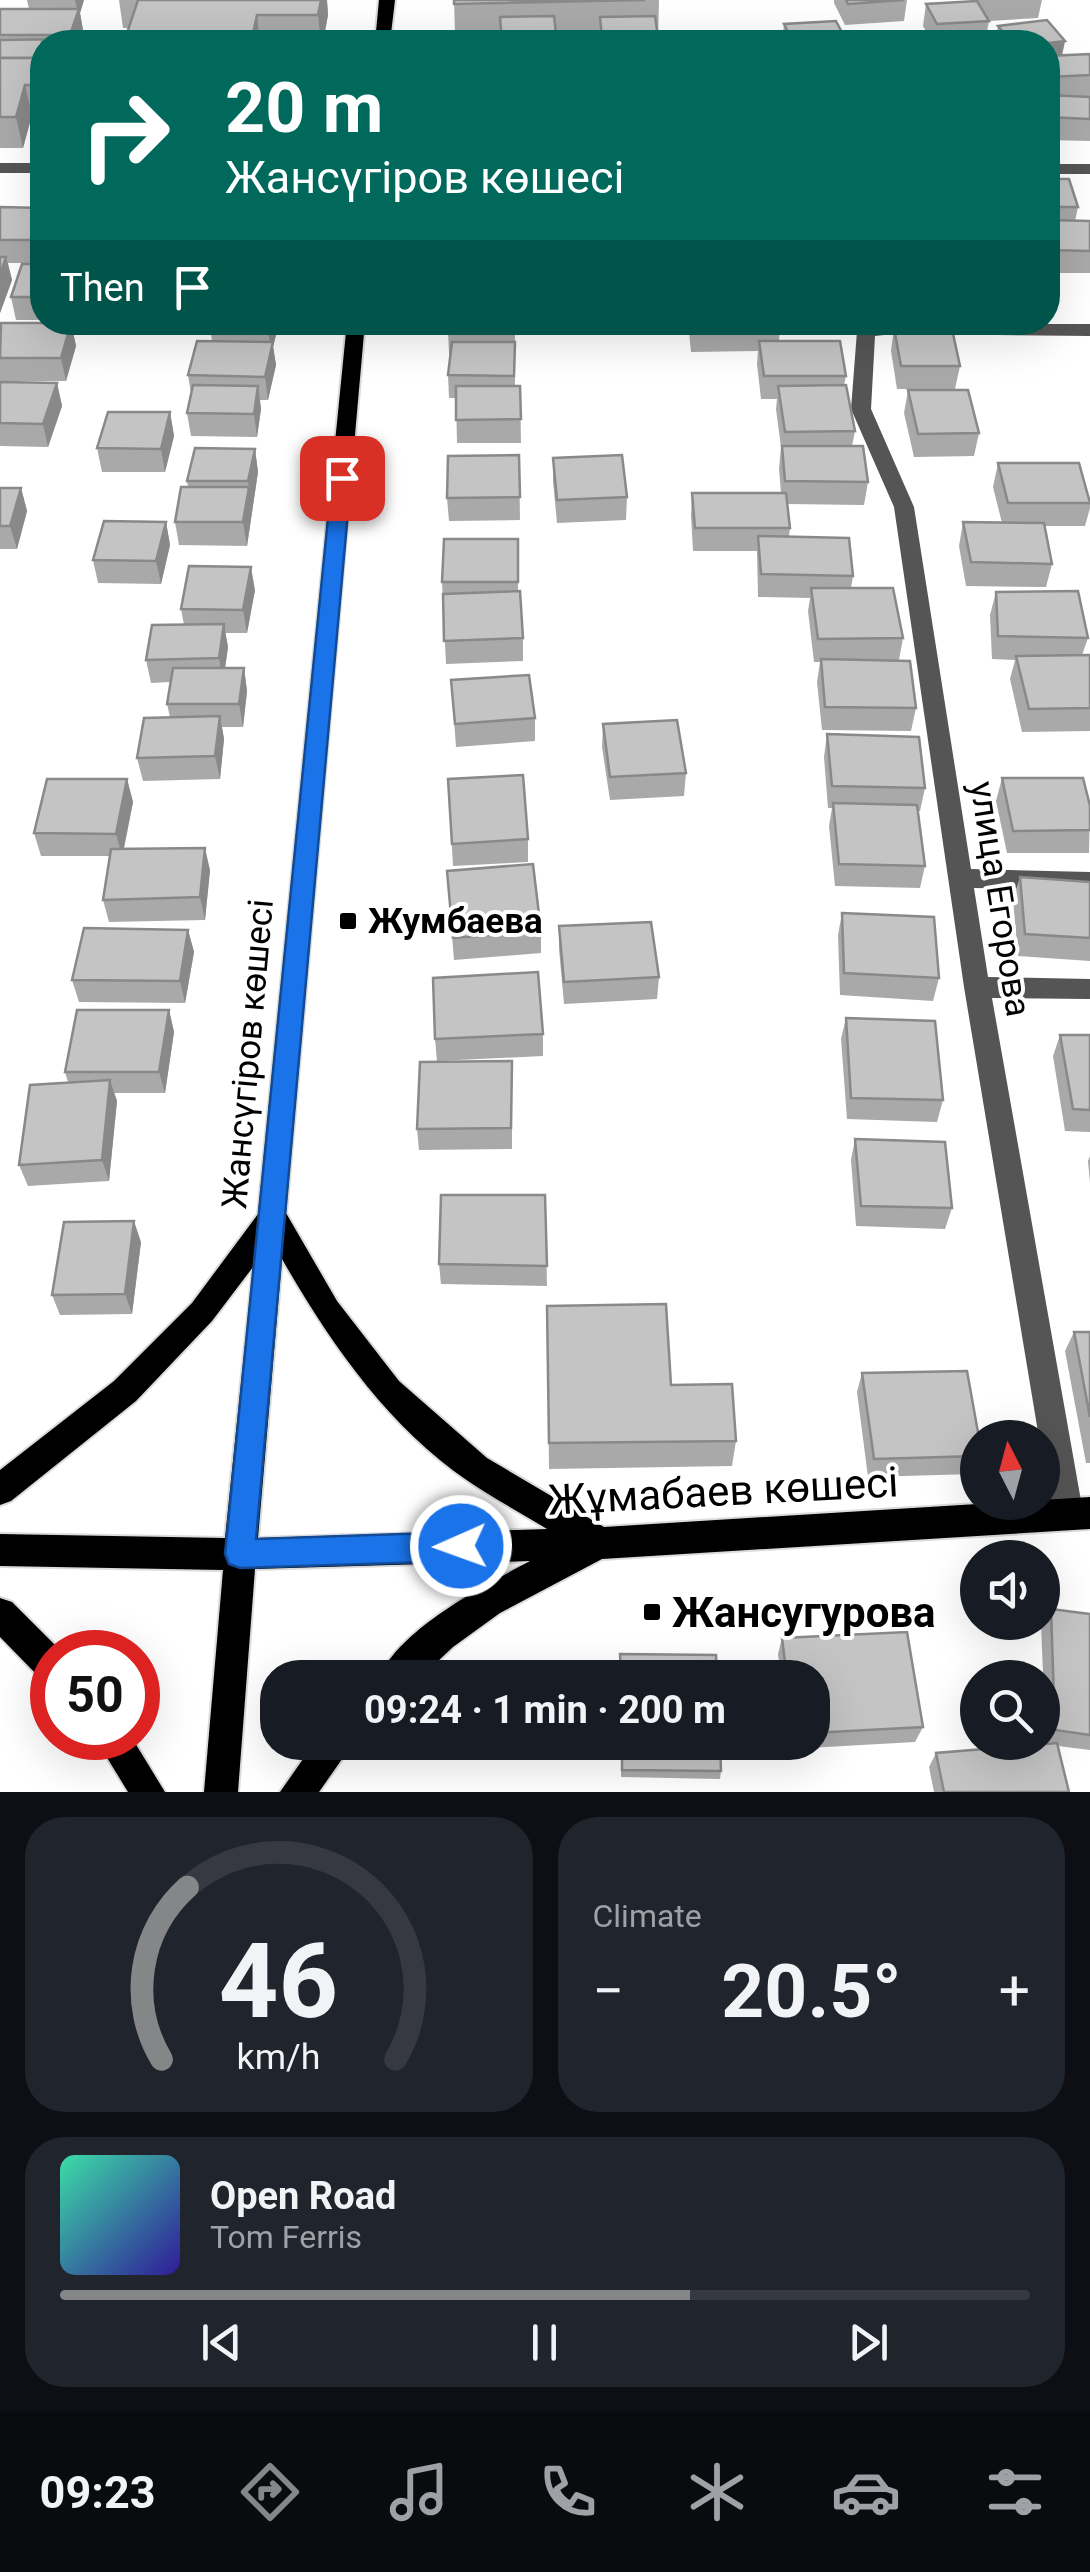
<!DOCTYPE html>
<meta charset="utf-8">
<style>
:root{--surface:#171b24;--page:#20242c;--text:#f1f3f6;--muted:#9ea1a6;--line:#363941;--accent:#858687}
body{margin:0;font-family:Roboto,sans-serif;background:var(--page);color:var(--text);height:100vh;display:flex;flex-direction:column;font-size:38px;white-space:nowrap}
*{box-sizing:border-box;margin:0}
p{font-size:32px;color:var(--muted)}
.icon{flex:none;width:55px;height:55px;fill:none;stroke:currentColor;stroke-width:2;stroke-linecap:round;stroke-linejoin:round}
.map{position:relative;height:1792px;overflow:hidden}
.side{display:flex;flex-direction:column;gap:25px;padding:25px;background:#0d0f14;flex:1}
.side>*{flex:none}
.top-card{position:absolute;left:30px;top:30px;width:1030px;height:305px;border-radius:40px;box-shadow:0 10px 40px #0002;background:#00695c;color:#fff;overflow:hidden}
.needle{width:65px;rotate:354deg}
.fabs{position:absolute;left:960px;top:1420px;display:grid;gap:20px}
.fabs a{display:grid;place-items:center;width:100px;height:100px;border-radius:50%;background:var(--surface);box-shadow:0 10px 40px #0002;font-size:50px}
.speed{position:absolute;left:30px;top:1630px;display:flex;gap:20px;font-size:50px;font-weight:700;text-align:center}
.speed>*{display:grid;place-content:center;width:130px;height:130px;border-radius:50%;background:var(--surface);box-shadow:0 10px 40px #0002;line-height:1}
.speed .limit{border:15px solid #d22;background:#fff;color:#111}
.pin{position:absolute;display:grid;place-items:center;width:85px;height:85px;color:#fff;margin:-42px;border-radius:20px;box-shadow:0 5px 15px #0006}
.me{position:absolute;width:110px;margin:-55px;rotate:268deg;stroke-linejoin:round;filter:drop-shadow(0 0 8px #0008)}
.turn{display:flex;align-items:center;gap:35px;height:210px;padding:0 30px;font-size:45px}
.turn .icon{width:130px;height:130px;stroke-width:2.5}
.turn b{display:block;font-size:70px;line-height:85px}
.then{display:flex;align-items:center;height:95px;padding:0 30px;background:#0003;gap:20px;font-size:38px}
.big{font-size:75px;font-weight:700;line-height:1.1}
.side .tile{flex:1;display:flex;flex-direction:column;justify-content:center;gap:15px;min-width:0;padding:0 35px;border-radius:40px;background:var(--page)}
.side .dial{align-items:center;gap:0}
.dial svg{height:260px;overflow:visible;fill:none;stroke:var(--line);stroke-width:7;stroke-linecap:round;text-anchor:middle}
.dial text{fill:var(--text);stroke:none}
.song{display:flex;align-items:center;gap:30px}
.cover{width:120px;height:120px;border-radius:15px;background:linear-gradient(135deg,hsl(160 70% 55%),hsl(250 70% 35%))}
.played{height:10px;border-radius:5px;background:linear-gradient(90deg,var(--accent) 65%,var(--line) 65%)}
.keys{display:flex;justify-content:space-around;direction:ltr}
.heat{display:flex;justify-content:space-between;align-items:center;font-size:55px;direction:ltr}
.side .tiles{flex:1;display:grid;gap:25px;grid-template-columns:1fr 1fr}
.tile:last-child{grid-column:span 2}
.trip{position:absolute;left:260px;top:1660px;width:570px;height:100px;border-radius:40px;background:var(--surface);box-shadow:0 10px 40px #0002;font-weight:700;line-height:100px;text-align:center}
.tab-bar{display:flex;height:160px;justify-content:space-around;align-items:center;background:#090b0e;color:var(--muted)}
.tab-bar .icon{width:70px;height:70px}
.tab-bar .on{color:var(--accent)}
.tab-bar b{font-size:45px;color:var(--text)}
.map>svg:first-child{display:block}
</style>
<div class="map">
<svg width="1090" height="1792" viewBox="0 0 1090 1792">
<rect width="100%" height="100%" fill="#fff"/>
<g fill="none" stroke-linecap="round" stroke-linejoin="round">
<defs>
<g id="major">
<polygon points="379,0 395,0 390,42 375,42"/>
<path d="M347,322H365L286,1213L337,1301L399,1381L487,1458L604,1527L1090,1497V1529L602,1559L500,1613L453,1647L420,1678H379C399,1629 485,1585 530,1561L255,1569L238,1792H204L223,1570L0,1566V1534L225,1538L253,1267L212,1321L136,1401L11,1501L0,1505V1470L114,1381L192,1303L258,1214ZM282,1259C329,1341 388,1427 468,1481C493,1498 521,1513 547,1529L258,1538Z"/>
<polygon points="0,1598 12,1602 62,1652 52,1652 52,1683 40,1678 0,1637"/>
<polygon points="95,1738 132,1738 165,1792 128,1792"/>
<polygon points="315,1742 354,1742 319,1792 280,1792"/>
</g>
</defs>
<use href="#major" stroke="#dbdbdb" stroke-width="4"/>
<g fill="#555" fill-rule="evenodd">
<rect x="0" y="163" width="42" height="10"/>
<rect x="1048" y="164" width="42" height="10"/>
<polygon points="874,322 893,322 895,330 893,334 875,336 871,409 914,507 971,869 1090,872 1090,890 974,888 988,977 1090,979 1090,999 992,998 1083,1512 1078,1523 1067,1527 1056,1523 1051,1512 1042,1438 1039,1438 964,987 894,507 851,409 857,331"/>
<polygon points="921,324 1090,324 1090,336 914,334 914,326"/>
</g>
<use href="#major" fill="#000" fill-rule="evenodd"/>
</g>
<g fill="#a9a9a9">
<polygon points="27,0 84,0 80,13 83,30 79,42 42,42 42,115 32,115 23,148 0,148 0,9 29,9"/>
<polygon points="119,0 327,0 328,15 323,42 124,42 129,28 123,28"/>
<polygon points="454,0 659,0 658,42 600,42 600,31 556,32 557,42 501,42 500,33 455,34"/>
<polygon points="834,0 907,0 904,21 845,25 834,3"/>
<polygon points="970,0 1042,0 1038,18 989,21 985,42 932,42 923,26 926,4 971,2"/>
<polygon points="784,24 847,42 782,42"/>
<polygon points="998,26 1065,41 1062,56 1090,54 1090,141 1048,140 1048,42 995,42"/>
<polygon points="1048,179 1078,207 1075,221 1090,221 1090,273 1048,273"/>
<polygon points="0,207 42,208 42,263 8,263 12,280 0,313"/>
<polygon points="42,264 42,320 16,320 11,297"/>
<polygon points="515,322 515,386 520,386 521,443 457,443 456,398 449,398 448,375 450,354 449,354 448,331"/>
<polygon points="688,322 780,322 779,341 846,376 844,385 855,431 852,446 868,482 864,505 787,504 790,528 789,536 853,576 851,588 903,638 899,660 916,708 911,731 822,730 817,682 820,662 814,662 808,611 810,598 758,597 757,551 693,551 691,516 692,493 781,493 779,469 781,447 776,409 777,399 761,399 757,364 758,351 691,352"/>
<polygon points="71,323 76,346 66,381 0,381 0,327"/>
<polygon points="210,328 278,328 273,346 276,365 268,400 260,400 261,409 257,437 191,436 187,413 191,394 188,375 212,341"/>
<polygon points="894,328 960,366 955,389 897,389 891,351"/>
<polygon points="0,382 57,383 62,406 48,447 0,446"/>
<polygon points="908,390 979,433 974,456 914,457 904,413"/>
<polygon points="170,412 174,436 165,472 102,472 97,448"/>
<polygon points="255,449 258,472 247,546 179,545 175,522 188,487 187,481"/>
<polygon points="519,455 520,520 449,521 447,498"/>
<polygon points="553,458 627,497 626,520 557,523 553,481"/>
<polygon points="998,463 1090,498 1090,508 1085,526 1044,526 1052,564 1046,587 966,586 959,546 963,522 1002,523 993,487"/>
<polygon points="0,488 21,488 27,511 17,549 0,549"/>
<polygon points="166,522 170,545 161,584 98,583 93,560"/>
<polygon points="518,539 518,592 523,638 523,661 446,664 442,582"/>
<polygon points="255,590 247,633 225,633 228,647 225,668 244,668 247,691 243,727 222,727 224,739 220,779 143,781 137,758 170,717 167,704 170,682 151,683 146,660 184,625 181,609"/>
<polygon points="996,592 1088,638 1082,655 1090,655 1090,731 1022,732 1010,679 1015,660 992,659 990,615"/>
<polygon points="451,680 535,718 535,741 456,747"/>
<polygon points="603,724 686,773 684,796 610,800 602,747"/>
<polygon points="827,734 925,788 920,811 918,811 925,866 920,888 835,886 829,826 832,808 828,808 824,757"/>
<polygon points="1002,778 1090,806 1089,853 1007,853 996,801"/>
<polygon points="127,779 133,802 124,849 210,870 205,920 109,922 103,900 110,856 41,856 34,833"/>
<polygon points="448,779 528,839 528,862 453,866"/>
<polygon points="447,871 541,931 541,953 454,960"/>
<polygon points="1020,877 1090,882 1090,961 1018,956 1013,899"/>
<polygon points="842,913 939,978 933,1001 840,995 838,935"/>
<polygon points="559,926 659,977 657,999 564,1004 559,949"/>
<polygon points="188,930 194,952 185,1003 79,1002 72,980"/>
<polygon points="169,1010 174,1032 165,1093 114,1093 117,1101 109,1181 28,1186 19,1165 68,1082 65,1072"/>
<polygon points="846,1018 943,1100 937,1122 847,1119 841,1039"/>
<polygon points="543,1034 543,1056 437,1061 435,1039"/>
<polygon points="1060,1035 1090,1035 1090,1132 1065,1131 1053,1056"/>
<polygon points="512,1083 512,1149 419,1150 417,1129"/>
<polygon points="855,1139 952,1208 945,1229 856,1226 851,1160"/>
<polygon points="1090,1156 1090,1183 1088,1161"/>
<polygon points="545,1195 547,1286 441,1284 439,1264"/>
<polygon points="141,1242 132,1314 60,1315 52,1295"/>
<polygon points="547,1306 736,1441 732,1466 549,1469"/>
<polygon points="1074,1332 1090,1332 1090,1463 1086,1463 1065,1351"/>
<polygon points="862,1373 978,1438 978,1467 974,1474 868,1477 857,1392"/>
<polygon points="1051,1609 1090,1614 1090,1750 1058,1746 1069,1792 934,1792 929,1767 936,1753 1046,1744 1041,1625"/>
<polygon points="782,1638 923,1727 915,1742 790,1749 789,1742 812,1742 812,1678 781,1678 778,1654"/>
<polygon points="621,1742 720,1742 721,1771 720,1779 621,1777"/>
</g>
<g fill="#898989">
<polygon points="75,0 84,0 80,13 83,30 79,42 72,42 70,35 78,13"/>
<polygon points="321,0 327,0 328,15 323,42 321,42 318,15"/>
<polygon points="257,15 260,42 251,42"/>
<polygon points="1065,41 1060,62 1048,64 1048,43"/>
<polygon points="25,85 32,115 23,148 16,117"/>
<polygon points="42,225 42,263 37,240"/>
<polygon points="6,257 12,280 0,313 0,275"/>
<polygon points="270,322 277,322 278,328 273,346 276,365 268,400 265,377 271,350 268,330"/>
<polygon points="71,323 76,346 66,381 61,358"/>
<polygon points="57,383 62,406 48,447 43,424"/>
<polygon points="258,386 261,409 257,437 254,414"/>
<polygon points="170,412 174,436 165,472 161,449"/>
<polygon points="255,449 258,472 247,546 243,522 249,488 248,481"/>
<polygon points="21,488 27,511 17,549 10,526"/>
<polygon points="166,522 170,545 161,584 156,561"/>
<polygon points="251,567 255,590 247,633 243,610"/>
<polygon points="224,624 228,647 223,682 219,658"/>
<polygon points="244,668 247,691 243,727 239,704"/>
<polygon points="220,716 224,739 220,779 215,756"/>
<polygon points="127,779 133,802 122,856 116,834"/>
<polygon points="205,848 210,870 205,920 200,897"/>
<polygon points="188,930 194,952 185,1003 180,981"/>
<polygon points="169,1010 174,1032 165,1093 159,1072"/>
<polygon points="110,1080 117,1101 109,1181 102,1160"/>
<polygon points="134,1221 141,1242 132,1314 125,1294"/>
</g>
<g fill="#c4c4c4" stroke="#898989" stroke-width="2.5">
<polygon points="138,0 321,0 318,15 257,15 251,42 124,42"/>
<polygon points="454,0 645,0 454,4"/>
<polygon points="846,0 904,0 848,4"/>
<polygon points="977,1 989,21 937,24 926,4"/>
<polygon points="0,9 79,9 70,35 0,35"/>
<polygon points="554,16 557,42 502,42 500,17"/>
<polygon points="655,16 658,37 602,38 600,17"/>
<polygon points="1047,20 1065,41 1048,43 1012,42 998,26"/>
<polygon points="836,21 847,42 793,42 784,24"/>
<polygon points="745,35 750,42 691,42 691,41"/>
<polygon points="67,39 66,42 42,42 42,58 0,58 0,40"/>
<polygon points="1090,54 1090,75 1048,77 1048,56"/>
<polygon points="0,58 42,58 42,85 25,85 16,117 0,117"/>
<polygon points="1048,95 1090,97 1090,119 1048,117"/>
<polygon points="1048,179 1069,179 1078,207 1048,207"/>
<polygon points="0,207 42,208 42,225 37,240 0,240"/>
<polygon points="1048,220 1090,221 1090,251 1048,250"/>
<polygon points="0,257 6,257 0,275"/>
<polygon points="22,264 42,264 42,297 11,297"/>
<polygon points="212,322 270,322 268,330 210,328"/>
<rect x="448" y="322" width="66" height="9"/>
<polygon points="692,322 780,322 781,328 693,329"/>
<polygon points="1,323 71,323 61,358 0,358"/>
<polygon points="894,328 952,329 960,366 901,366"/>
<polygon points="197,341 273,342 265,377 188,375"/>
<polygon points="759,341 840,341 846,376 764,376"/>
<polygon points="452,342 515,342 514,376 448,375"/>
<polygon points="0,382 57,383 43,424 0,423"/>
<polygon points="193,385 258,386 254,414 187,413"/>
<polygon points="846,385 855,431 785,432 778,386"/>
<polygon points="456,386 520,386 521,419 456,420"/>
<polygon points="908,390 968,390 979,433 918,434"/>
<polygon points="108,412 170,412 161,449 97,448"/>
<polygon points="782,446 863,446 868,482 785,481"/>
<polygon points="195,448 255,449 248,481 187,481"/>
<polygon points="519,455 520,497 447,498 448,456"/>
<polygon points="622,455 627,497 557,500 553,458"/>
<polygon points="998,463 1079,463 1090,503 1008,503"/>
<polygon points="181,487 249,487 243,522 175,522"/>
<polygon points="0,488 21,488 10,526 0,526"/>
<polygon points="692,493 786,493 790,528 695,528"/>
<polygon points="104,521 166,522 156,561 93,560"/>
<polygon points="963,522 1044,523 1052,564 971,562"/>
<polygon points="758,536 849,538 853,576 761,574"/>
<polygon points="444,539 518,539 518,582 442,582"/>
<polygon points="189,566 251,567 243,610 181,609"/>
<polygon points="811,588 893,588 903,638 818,639"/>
<polygon points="520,591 523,638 444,641 443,594"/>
<polygon points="1078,591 1088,638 998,636 996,592"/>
<polygon points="224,624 219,658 146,660 152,625"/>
<polygon points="1090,655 1090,708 1029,709 1016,656"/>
<polygon points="821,659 910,661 916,708 825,707"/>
<polygon points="173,668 244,668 239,704 167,704"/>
<polygon points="529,675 535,718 455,724 451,680"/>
<polygon points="220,716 215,756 137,758 144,718"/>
<polygon points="677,720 686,773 610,777 603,724"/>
<polygon points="827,734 919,737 925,788 832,786"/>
<polygon points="523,775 528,839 452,844 448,779"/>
<polygon points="1002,778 1083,778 1090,806 1090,830 1013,831"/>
<polygon points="47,779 127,779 116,834 34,833"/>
<polygon points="833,803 917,805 925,866 839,864"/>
<polygon points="205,848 200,897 103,900 111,849"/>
<polygon points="533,864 541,931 453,938 447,871"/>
<polygon points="1020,877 1090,882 1090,938 1025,934"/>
<polygon points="842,913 934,917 939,978 844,973"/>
<polygon points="651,922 659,977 564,982 559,926"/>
<polygon points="84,928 188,930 180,981 72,980"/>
<polygon points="538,972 543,1034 435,1039 433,978"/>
<polygon points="77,1010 169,1010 159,1072 65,1072"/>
<polygon points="846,1018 935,1021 943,1100 851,1098"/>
<polygon points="1060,1035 1090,1035 1090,1110 1073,1109"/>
<polygon points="512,1061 511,1128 417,1129 420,1062"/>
<polygon points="110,1080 102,1160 19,1165 30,1085"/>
<polygon points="855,1139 945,1142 952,1208 861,1206"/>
<polygon points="441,1195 545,1195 547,1266 439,1264"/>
<polygon points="134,1221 125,1294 52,1295 64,1222"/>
<polygon points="666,1304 671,1385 732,1384 736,1441 549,1443 547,1306"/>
<polygon points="1074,1332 1090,1332 1090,1417"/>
<polygon points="967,1371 979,1438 978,1438 978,1456 874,1459 862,1373"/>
<polygon points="1051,1609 1090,1614 1090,1735 1055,1730"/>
<polygon points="907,1632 923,1727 812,1733 812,1678 787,1678 782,1638"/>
<polygon points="620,1654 716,1655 717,1678 621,1678"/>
<polygon points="622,1742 720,1742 721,1771 622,1770"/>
<polygon points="1057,1743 1069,1792 944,1792 936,1753"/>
</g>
<polygon fill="#1a73e8" stroke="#114b97" stroke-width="2.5" points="342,472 351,478 256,1539 461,1532 471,1536 475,1546 471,1556 461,1561 240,1568 229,1564 225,1554 332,478"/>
<g fill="#000" stroke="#fff" stroke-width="4">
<rect x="338" y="911" width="20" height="20" rx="5"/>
<rect x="642" y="1602" width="20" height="20" rx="5"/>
</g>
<g text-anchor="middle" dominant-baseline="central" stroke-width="8" stroke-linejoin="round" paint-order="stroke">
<g font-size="35" fill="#000" stroke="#fff">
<text transform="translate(1000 899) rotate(81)">улица Егорова</text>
<text transform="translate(248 1054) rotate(-85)">Жансүгіров көшесі</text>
</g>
<g font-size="35" font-weight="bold" fill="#000" stroke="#fff" text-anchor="start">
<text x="368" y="921">Жумбаева</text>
</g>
<g font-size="42" fill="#000" stroke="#fff">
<text transform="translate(723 1491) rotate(-3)">Жұмабаев көшесі</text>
</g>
<g font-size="42" font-weight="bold" fill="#000" stroke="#fff" text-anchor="start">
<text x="672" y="1612">Жансугурова</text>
</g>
</g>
</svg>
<div class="fabs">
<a><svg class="needle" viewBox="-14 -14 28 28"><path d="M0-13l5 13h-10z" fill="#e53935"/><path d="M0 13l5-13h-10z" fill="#9ea1a6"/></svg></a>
<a><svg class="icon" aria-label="sound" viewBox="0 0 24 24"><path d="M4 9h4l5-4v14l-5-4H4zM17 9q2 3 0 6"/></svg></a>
<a><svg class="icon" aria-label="search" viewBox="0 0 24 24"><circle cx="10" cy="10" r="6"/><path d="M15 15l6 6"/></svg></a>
</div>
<div class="speed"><div class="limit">50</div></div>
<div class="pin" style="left:342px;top:478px;background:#d93025"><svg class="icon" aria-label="arrive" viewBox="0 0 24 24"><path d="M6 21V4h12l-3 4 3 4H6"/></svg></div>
<svg class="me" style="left:461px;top:1546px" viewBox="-20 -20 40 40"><circle r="17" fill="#1a73e8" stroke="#fff" stroke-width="3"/><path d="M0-11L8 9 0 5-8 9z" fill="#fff"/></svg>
<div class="trip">09:24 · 1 min · 200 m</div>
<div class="top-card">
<div class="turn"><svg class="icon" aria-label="right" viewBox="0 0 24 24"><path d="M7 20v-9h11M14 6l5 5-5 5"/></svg><div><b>20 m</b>Жансүгіров көшесі</div></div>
<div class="then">Then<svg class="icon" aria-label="arrive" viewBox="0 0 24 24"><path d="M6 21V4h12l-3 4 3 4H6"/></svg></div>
</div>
</div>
<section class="side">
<div class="tiles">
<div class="tile dial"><svg viewBox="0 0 100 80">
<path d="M14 69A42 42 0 1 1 86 69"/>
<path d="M14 69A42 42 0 0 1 22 16" stroke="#858687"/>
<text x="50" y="56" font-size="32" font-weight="700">46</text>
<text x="50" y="72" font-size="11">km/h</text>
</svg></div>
<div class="tile"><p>Climate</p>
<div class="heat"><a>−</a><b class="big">20.5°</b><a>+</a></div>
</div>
<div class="tile">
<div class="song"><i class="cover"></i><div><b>Open Road</b><p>Tom Ferris</p></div></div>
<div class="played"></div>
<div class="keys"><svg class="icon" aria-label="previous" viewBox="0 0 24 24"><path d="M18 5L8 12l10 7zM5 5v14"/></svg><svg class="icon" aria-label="pause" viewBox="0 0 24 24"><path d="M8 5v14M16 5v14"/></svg><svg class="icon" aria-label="next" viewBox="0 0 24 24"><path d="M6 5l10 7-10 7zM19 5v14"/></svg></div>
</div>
</div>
</section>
<nav class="tab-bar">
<b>09:23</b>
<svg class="icon on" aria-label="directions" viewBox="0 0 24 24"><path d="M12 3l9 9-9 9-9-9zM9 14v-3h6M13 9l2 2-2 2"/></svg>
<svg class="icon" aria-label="music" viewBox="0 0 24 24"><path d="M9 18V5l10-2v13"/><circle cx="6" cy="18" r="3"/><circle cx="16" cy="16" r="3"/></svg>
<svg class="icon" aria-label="phone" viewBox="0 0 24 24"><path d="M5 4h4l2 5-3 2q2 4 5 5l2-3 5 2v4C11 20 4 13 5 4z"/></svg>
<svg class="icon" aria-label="climate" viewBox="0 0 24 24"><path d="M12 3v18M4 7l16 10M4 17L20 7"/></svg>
<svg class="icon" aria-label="car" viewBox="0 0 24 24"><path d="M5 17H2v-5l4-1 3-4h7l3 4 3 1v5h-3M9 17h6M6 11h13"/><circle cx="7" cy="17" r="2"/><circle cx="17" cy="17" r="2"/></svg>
<svg class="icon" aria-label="filters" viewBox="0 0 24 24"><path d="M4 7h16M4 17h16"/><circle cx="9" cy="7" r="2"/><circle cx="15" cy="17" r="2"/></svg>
</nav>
